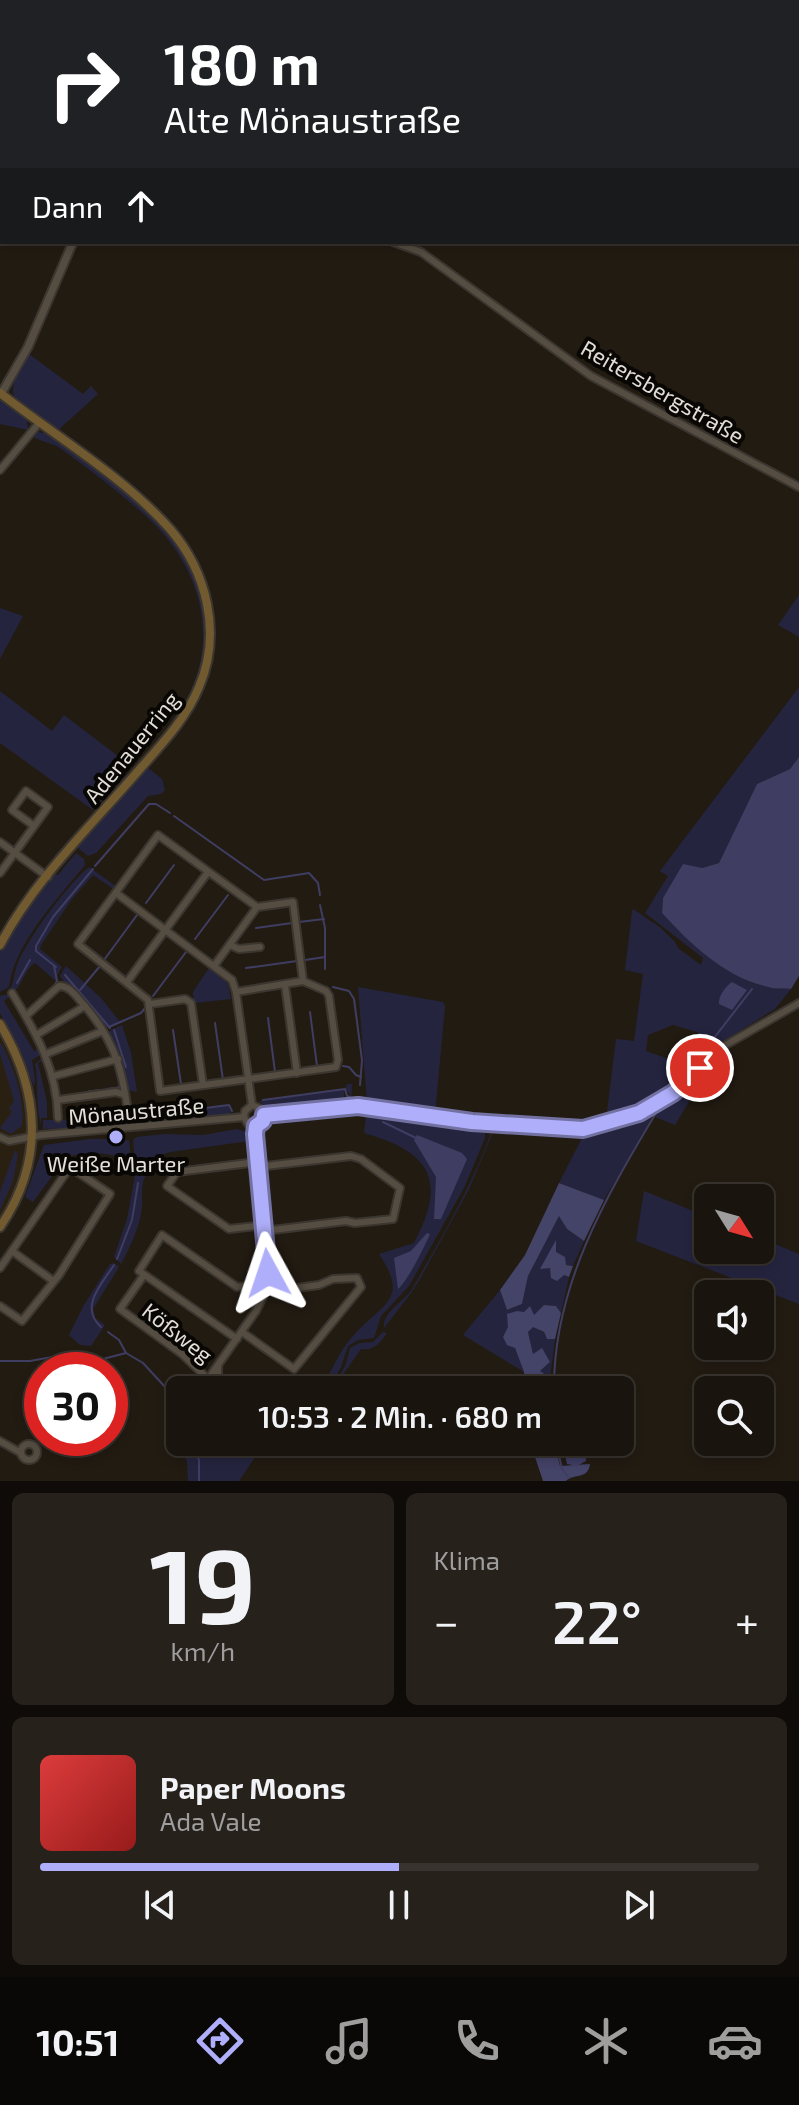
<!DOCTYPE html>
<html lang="de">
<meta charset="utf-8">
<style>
:root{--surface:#1a140e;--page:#27211c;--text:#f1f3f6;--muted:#9f9e9e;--line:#38332e;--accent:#afaefa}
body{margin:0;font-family:"Exo 2",sans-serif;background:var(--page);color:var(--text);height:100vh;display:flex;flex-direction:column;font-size:30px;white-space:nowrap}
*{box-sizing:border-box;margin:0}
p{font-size:26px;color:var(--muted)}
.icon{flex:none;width:44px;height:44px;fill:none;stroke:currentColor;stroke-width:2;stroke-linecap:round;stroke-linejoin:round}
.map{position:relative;height:1481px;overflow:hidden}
.drawer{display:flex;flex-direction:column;gap:12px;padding:12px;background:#0e0b08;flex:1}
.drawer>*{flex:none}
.top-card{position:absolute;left:0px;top:0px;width:800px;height:244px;box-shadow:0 4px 12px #0003,0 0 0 2px var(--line);background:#202124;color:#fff;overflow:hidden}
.needle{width:52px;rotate:127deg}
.tools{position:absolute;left:694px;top:1184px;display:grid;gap:16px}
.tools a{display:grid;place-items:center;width:80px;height:80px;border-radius:12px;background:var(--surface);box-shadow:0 4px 12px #0003,0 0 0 2px var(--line);font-size:40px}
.speed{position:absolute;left:24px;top:1352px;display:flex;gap:16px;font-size:40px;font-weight:700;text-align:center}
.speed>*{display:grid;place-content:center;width:104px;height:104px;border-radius:50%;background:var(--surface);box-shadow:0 4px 12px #0003,0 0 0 2px var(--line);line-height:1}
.speed .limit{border:12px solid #d22;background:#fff;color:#111}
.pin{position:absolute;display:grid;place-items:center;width:68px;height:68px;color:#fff;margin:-34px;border:4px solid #fff;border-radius:50%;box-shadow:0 2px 8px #0007}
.me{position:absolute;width:88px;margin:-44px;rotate:355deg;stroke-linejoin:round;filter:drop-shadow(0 0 6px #0008)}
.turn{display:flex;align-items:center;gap:28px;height:168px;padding:0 32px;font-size:36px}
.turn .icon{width:104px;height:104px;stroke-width:2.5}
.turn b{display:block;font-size:56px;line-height:68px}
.then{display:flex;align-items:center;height:76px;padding:0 32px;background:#0003;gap:16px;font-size:30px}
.big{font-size:60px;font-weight:600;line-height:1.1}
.drawer .widget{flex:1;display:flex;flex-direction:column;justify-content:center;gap:12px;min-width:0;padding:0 28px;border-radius:12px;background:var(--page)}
.drawer .dial{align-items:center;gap:0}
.dial b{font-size:104px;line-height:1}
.song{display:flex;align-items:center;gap:24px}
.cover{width:96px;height:96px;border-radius:12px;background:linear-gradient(135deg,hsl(0 70% 55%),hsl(0 70% 35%))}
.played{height:8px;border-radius:4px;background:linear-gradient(90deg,var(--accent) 50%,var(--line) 50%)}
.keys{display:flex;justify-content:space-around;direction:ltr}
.heat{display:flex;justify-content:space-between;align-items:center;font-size:44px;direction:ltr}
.drawer .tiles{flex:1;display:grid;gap:12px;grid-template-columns:1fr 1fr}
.widget:last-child{grid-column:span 2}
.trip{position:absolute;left:166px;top:1376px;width:468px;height:80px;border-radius:12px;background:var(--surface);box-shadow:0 4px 12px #0003,0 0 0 2px var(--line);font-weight:600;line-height:80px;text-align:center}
.dock{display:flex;height:128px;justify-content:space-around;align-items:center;background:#0a0806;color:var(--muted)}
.dock .icon{width:56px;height:56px}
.dock .current{color:var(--accent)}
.dock b{font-size:36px;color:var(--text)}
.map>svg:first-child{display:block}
</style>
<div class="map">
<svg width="799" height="1481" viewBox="0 0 799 1481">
<rect width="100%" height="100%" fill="#221b12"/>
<polygon fill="#2a2011" points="0,1020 21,1065 32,1134 18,1193 0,1223"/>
<g fill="#25243f">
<path d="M29,354L83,394L91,386L98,394L57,431L14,396C10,381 21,367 29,354Z"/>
<polygon points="0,399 27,420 28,430 0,424"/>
<path d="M39,432L47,434C93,468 145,501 180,548C193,566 201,588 204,610C214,685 172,727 126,780C102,807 79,835 53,861L55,855C79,831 101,804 124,778C144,756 166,733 182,707C223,641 201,566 146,516C119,492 89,469 60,448C51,442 40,442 32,436Z"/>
<polygon points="799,595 799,637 778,625"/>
<polygon points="0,608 23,616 0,659"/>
<path d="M799,687V757L790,769L757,784L719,863L702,868L663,898L662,913C692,945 726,979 772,988C778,989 784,988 791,989L775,1009L717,1045L678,1083L675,1077L700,1033L673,1025L648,1035L646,1051L680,1063C656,1105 653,1105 606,1120L616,1039L634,1041L643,974L625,970L632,911L633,909L661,928L675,942L678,948L701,965L703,958L645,913L668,876L660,871Z"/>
<polygon points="0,691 52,731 64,715 131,766 93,810 0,743"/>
<polygon points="147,767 162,779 165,790 161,794 148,796 96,853 88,856 77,847"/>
<path d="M76,853L84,859L85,865C58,898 14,944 9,987L0,992V952L23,914L55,873L58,875Z"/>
<path d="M89,867L117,887L115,890L93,875L72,899L41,945L40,949L62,967L56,977L57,982L35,963C23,971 23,986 12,993L9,991C15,981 14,970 19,960C31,934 68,884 89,867Z"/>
<polygon points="66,966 102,999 119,1021 142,1013 106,1028 62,979 60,976"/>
<polygon points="209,968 228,984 231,999 194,1003 193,992"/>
<polygon points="358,987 443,1002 445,1006 435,1115 367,1103"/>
<polygon points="9,994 9,997 4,1001 34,1051 40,1049 42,1054 32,1060 35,1079 34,1087 22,1054 0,1013 0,996"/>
<polygon points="122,1025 131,1053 137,1092 128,1090 121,1061 108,1034 111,1030"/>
<path d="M0,1042C14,1065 25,1100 22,1126L11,1134L0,1128L12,1112L9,1109L14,1101L0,1054Z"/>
<path d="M43,1057L44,1060L38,1063L47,1102V1118H41V1124C35,1104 39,1084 35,1064Z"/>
<polygon points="711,1065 675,1125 655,1117 658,1112"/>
<polygon points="347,1084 352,1084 351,1101 291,1108 290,1105 267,1108 259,1101 344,1090 344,1099 350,1100 350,1094 345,1089"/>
<polygon points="228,1106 232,1115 167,1122 135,1118"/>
<polygon points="653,1115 604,1200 559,1183 583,1136 623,1127"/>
<path d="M366,1116L485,1133V1138L465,1186L409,1286L381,1316L374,1338L358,1340L348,1346L341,1367L329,1390H321C331,1372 339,1351 353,1336C383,1303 410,1300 379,1254L414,1243C448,1179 430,1152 364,1133Z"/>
<path d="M126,1119C112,1132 63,1128 43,1129V1120Z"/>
<polygon points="237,1129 246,1132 250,1141 170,1152 158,1156 147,1172 135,1162 133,1140 136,1137 165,1134 203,1135"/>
<path d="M493,1132L469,1189L421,1277L411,1293L384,1328C382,1312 404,1302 412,1289C440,1240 472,1186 491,1133Z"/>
<path d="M90,1139C106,1138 116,1141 129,1140L131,1162C111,1152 89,1151 67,1157L64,1159L68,1163L66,1166L61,1164L33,1202L25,1197L44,1145Z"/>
<polygon points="15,1150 18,1154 13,1181 0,1210 0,1192"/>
<path d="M136,1170L146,1175C140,1185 143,1196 142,1207C140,1227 130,1247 121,1264L114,1257L127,1219Z"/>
<polygon points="644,1191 708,1217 708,1250 760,1250 760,1238 799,1254 799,1304 636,1241"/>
<polygon points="559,1215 567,1229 584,1241 573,1266 566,1265 556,1252 556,1242 550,1268 569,1277 561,1313 556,1306 544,1305 515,1348 524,1372 463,1335 500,1290 507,1310 522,1304 528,1276"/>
<polygon points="114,1263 119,1267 93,1309 95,1318 105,1325 91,1346 80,1345 69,1335 84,1305 110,1264"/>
<polygon points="533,1326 544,1333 547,1339 555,1339 550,1378 540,1371 550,1362 533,1354 528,1332"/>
<path d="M383,1332L387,1333C380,1343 374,1351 361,1349L332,1390L346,1364L350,1348L359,1343L373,1342Z"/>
<polygon points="180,1442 265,1442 239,1481 188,1481 187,1462"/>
</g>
<g fill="#444368">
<polygon points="559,1183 604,1200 584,1241 567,1229 559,1216 528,1276 522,1304 507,1310 500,1290 525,1255"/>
<polygon points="556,1240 556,1252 565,1257 566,1265 573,1266 569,1277 564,1275 557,1281 551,1278 550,1268 540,1269"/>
<polygon points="544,1305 556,1306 561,1313 555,1339 547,1339 544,1332 533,1327 528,1332 533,1354 542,1348 550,1362 540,1371 550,1378 550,1390 525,1390 524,1372 515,1348 507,1345 503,1337 508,1327 507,1314 517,1311 524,1312 530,1306 534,1315"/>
<path d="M530,1442H554L560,1466L590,1464C588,1480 574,1473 566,1481H543Z"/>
</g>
<g fill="#3f3d62">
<path d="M799,757V976L791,989C784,988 778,989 772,988C727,979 692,946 662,913L663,898L683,864L702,868L719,863L757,784L790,769Z"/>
<path d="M732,982L747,990L732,1010L719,1004C718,996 726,986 732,982Z"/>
<polygon points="417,1135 462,1153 467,1159 441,1219 434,1219 436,1177 414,1140"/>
<path d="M427,1233L430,1234C425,1246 407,1282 398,1289L394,1258L411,1251Z"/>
<polygon points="562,1442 585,1442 586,1461 577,1466 567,1464"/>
</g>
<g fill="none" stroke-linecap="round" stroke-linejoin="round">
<g stroke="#3f3d62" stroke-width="2">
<polyline points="123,2 125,0"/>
<polyline points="0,198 2,194"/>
<polyline points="174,816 264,880 309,873 318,883 320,895"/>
<polyline points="95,866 149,804 156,804 170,813"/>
<polyline points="146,903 174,865"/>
<polyline points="320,905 325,928 325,969"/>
<polyline points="299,922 324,919"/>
<polyline points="256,928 292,923"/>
<polyline points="195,939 228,895"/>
<polyline points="104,960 137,915"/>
<polyline points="305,960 325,957"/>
<polyline points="56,967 36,951 36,946 53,917 93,869"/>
<polyline points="246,968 297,961"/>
<polyline points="65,975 110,1028"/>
<polyline points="17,983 30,960"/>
<polyline points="333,987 349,991 354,999 362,1060 360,1085"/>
<polyline points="53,988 57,981 54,966"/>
<polyline points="80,990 100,966"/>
<polyline points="153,996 186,952"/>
<polyline points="310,1012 317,1066"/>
<polyline points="268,1018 275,1072"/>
<polyline points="215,1023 223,1080"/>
<polyline points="109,1027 141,1013 146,1007"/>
<polyline points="114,1030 126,1067"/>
<polyline points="173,1030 181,1084"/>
<polyline points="343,1066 349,1067 356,1075 361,1077"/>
<polyline points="116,1088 119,1087"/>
<polyline points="107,1089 114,1088"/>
<polyline points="667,1089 699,1034 714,1038 752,989"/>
<polyline points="92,1091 100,1090"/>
<polyline points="88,1092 90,1091"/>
<polyline points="78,1093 81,1093"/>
<polyline points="357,1097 380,1101"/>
<polyline points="263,1100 345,1089 347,1096 350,1097"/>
<polyline points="135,1117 229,1105 232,1111"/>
<polyline points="69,1119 126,1118"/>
<polyline points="383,1122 416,1138"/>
<polyline points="117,1259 132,1220 138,1183"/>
<path d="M101,1327C79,1307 101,1285 114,1265"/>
<polyline points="108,1332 119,1340 126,1353 143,1363 166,1388 180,1422"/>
<polyline points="0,1361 30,1361 63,1355 99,1360 126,1353"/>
<path d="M554,1390C553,1288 605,1198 656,1113"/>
<polyline points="191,1442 199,1460 199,1481"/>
<polyline points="556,1442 562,1469 569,1478"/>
</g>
<defs>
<g id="minor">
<polyline points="231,0 234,2"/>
<polyline points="0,166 2,166"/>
<polyline points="393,242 421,252 591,376 799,487"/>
<polyline points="0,470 39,423"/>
<polygon points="158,835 257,907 293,902 303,981 326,991 329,996 338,1060 336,1067 160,1091 148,1000 78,944"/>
<polyline points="0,842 48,877"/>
<polyline points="0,873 48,807 26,791 12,810 34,826"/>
<polyline points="116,893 232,980 236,992 252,1105"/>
<polyline points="230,945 239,949 260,947"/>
<polyline points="214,966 257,907"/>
<polyline points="127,982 208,872"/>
<polyline points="285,985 297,1073"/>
<polyline points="236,992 303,981"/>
<path d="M12,993C37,1034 57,1070 58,1118"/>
<polyline points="150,1004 185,999 191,1003 203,1085"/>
<path d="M26,1016L59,986C70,986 76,996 83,1004C118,1043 124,1078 130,1127"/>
<polyline points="38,1034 85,1006"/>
<polyline points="46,1054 103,1031"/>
<polyline points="54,1076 118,1059"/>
<polyline points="58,1100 116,1092 125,1095"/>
<polyline points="264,1115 327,1107 358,1106 472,1122 583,1129 624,1119 657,1104 724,1046 799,1003"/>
<polyline points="244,1117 245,1111 252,1105 259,1108 264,1115"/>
<polyline points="244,1117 248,1124 256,1126 263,1121 264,1115"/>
<polyline points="0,1137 9,1141 41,1135 244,1117"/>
<polyline points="257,1162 177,1172 167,1186 229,1229 264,1225"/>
<polyline points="257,1167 351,1156 361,1159 400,1188 393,1219 355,1223 346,1221 264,1231"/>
<polyline points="12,1251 52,1280"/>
<polyline points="0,1268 70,1167 110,1194 59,1275 22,1321 0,1306"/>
<polyline points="144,1275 120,1309 182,1354 208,1379"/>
<polyline points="237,1339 139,1271 162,1235 237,1287 260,1285 275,1291 319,1285 333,1279 357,1278 361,1287 294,1369 242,1332"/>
<polyline points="218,1366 218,1383 212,1385 208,1379 256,1311 267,1288 267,1254 257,1167 256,1126"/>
<polyline points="219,1380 238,1390"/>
<polyline points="0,1441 21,1453"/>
<circle cx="29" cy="1452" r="8"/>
</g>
<g id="tertiary">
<polyline points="199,2 200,0"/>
<polyline points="1,394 28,347 73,242"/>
</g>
<g id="secondary">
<path d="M0,393C55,436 124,477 170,529C207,572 222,633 199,687C186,719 162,744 139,770C92,825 34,880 0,945"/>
<path d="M0,1024C40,1091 45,1161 0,1227"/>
</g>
</defs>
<use href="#minor" stroke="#3b3630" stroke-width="10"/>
<use href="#tertiary" stroke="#3b3630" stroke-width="11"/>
<use href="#secondary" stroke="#3b3630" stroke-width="12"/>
<use href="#minor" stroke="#554d42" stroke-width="6"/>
<use href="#tertiary" stroke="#554d42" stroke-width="7"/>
<use href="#secondary" stroke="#725a30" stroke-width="8"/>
</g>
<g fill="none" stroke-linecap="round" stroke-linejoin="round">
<defs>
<polyline id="route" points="268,1273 255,1134 256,1126 263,1121 264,1115 358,1106 472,1122 583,1129 639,1113 673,1093 700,1068"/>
</defs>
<use href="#route" stroke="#7271a2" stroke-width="20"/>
<use href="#route" stroke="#afaefa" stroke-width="14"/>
</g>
<circle fill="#afaefa" stroke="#090704" stroke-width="3" cx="116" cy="1137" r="8"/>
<g text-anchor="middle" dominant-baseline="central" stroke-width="8" stroke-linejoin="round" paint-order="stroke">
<g font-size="22" fill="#e3ded8" stroke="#090704">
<text transform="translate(663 391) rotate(30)">Reitersbergstraße</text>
<text transform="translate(131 747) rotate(-51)">Adenauerring</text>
<text transform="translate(136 1110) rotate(-5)">Mönaustraße</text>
<text transform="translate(178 1332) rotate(38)">Kößweg</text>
</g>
<g font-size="22" fill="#e3ded8" stroke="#090704">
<text x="116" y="1163">Weiße Marter</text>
</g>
</g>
</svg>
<div class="tools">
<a><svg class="needle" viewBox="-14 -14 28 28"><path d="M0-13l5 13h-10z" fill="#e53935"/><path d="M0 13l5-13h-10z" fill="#9f9e9e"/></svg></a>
<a><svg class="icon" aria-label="sound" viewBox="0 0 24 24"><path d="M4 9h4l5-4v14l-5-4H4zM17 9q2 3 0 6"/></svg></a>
<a><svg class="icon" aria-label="search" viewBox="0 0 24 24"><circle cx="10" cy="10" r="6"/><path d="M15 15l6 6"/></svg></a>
</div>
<div class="speed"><div class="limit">30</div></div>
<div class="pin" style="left:700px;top:1068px;background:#d93025"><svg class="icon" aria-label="arrive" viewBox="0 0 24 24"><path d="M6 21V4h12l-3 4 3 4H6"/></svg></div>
<svg class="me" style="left:268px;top:1273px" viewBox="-20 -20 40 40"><path d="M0-17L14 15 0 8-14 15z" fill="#afaefa" stroke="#fff" stroke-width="4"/></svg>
<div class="trip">10:53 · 2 Min. · 680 m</div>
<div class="top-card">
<div class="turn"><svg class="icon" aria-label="right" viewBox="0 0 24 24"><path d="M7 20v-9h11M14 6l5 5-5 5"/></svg><div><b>180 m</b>Alte Mönaustraße</div></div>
<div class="then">Dann<svg class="icon" aria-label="ahead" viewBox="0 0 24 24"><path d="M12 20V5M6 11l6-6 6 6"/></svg></div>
</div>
</div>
<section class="drawer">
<div class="tiles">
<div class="widget dial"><b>19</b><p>km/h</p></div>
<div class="widget"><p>Klima</p>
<div class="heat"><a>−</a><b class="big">22°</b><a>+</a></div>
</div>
<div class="widget">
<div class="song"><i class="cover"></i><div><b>Paper Moons</b><p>Ada Vale</p></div></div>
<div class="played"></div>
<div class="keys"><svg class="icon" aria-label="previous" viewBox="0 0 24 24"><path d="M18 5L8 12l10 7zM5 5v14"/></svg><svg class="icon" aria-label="pause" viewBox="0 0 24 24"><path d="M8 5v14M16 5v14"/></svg><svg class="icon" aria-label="next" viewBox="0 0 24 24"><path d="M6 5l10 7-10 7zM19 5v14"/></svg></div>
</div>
</div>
</section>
<nav class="dock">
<b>10:51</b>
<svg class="icon current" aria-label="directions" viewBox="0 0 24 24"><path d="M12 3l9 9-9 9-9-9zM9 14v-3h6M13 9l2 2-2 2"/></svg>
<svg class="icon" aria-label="music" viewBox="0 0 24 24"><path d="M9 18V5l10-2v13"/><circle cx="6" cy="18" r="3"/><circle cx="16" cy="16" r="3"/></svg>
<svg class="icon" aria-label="phone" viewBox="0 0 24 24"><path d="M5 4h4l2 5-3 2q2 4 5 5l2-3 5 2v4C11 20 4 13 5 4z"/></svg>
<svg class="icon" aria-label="climate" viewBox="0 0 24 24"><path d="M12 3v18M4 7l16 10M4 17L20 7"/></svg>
<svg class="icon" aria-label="car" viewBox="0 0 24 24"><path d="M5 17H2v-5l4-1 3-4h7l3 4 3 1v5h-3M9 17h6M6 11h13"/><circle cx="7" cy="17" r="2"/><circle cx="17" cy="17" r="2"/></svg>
</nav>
